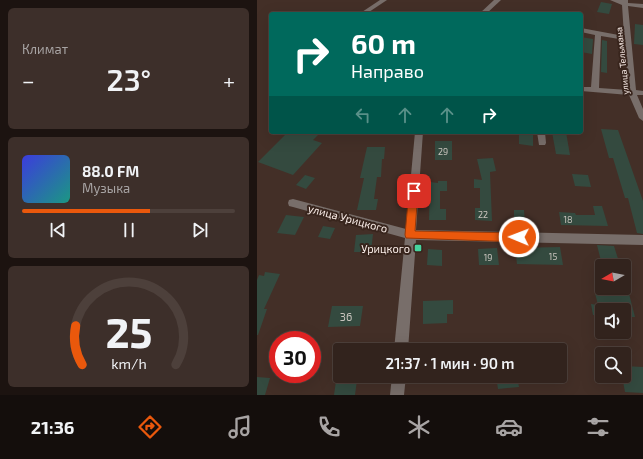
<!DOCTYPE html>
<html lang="ru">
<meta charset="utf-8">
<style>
:root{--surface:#32231d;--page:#3d2f2a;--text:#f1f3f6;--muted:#a8a4a4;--line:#4d403b;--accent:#ea580c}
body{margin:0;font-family:"Exo 2",sans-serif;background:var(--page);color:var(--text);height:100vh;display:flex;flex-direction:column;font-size:15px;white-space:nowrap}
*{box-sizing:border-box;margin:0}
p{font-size:13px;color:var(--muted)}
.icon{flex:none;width:22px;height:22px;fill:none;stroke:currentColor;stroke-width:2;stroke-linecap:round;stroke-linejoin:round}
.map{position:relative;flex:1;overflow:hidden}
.sheet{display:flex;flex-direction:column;gap:8px;padding:8px;background:#1c1310;width:257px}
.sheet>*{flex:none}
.hud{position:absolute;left:12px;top:12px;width:314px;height:122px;border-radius:4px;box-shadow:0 4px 16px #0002,0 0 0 1px var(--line);background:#00695c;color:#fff;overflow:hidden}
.needle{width:26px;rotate:260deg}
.fabs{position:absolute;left:338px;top:259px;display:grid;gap:8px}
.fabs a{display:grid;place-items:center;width:36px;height:36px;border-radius:4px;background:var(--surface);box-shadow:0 4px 16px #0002,0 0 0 1px var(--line);font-size:20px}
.speed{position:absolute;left:12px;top:331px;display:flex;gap:8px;font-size:20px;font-weight:700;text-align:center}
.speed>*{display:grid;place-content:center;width:52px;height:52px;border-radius:50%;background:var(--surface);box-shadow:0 4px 16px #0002,0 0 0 1px var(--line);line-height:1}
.speed .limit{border:6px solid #d22;background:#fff;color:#111}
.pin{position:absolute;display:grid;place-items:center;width:34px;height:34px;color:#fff;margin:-17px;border-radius:8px;box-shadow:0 2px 6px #0006}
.me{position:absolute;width:44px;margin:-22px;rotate:271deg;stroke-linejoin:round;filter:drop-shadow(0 0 3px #0008)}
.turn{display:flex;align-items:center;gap:14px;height:84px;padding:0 16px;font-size:18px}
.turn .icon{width:52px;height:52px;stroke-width:2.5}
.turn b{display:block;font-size:28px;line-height:34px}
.lanes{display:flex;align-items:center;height:38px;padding:0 16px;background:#0003;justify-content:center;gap:20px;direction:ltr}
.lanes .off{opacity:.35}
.big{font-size:30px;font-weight:600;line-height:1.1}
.sheet .widget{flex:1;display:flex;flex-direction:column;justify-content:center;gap:6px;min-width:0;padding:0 14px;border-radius:6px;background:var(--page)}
.sheet .dial{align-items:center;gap:0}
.dial svg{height:104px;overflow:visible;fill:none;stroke:var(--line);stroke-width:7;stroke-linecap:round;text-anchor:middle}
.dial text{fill:var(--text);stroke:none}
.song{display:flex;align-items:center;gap:12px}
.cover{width:48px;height:48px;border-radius:6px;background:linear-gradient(135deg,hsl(240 70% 55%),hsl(170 70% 35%))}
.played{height:4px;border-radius:2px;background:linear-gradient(90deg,var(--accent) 60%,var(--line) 60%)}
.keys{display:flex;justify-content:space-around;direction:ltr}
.heat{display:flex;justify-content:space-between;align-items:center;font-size:22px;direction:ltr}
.trip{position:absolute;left:76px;top:343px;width:234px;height:40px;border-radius:4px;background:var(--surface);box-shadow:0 4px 16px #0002,0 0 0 1px var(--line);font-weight:600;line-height:40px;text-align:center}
.tabs{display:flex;height:64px;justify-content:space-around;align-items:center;background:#140e0c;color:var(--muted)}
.tabs .icon{width:28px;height:28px}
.tabs .selected{color:var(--accent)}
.tabs b{font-size:18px;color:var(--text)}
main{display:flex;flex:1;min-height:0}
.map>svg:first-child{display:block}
</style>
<main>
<section class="sheet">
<div class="widget"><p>Климат</p>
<div class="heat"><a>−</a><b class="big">23°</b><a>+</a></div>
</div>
<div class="widget">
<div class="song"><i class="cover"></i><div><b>88.0 FM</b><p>Музыка</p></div></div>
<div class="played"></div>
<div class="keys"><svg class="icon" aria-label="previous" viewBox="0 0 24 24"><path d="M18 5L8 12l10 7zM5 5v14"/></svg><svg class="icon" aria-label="pause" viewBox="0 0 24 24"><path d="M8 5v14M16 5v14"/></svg><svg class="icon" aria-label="next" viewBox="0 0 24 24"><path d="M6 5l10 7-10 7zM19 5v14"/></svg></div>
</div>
<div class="widget dial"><svg viewBox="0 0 100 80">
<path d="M14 69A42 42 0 1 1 86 69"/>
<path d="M14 69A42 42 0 0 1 9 39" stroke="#ea580c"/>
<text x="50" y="56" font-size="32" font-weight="700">25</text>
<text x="50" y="72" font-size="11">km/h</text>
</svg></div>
</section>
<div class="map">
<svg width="386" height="395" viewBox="0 0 386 395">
<rect width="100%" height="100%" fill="#432f27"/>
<g fill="#344a3f">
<polygon points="344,2 355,4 352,14 340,12"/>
<polygon points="378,24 386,25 386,45 377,44"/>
<polygon points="324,37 336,39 335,54 324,52"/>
<polygon points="345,40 350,41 350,73 344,72"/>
<polygon points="344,129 361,130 386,201 386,234 380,233 371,198 368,198 356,158 352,158"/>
<polygon points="31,132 64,132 56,140 65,143 36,175 1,162"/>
<polygon points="295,132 309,132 313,155 299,154"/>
<polygon points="262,133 276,134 276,146 262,144"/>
<rect x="178" y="141" width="17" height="19"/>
<polygon points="110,147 128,147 127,159 125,159 124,177 120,177 117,199 121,199 119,210 100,210 107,178 103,178"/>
<polygon points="236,158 239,171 233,172 235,221 218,220 218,208 223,208 223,188 217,188 217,179 225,180 220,159"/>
<polygon points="315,174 331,175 334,187 318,186"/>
<polygon points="48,175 58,178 49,189 39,185"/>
<polygon points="181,181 190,181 190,191 183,191 183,209 189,209 189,220 172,220 173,182 181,183"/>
<polygon points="336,206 345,206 351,226 304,225 302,212 318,213 319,215 338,215"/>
<polygon points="257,210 267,210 268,224 257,223"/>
<polygon points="29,215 47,217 38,235 20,233"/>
<polygon points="66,226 78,228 73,239 61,237"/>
<polygon points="116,234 114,252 97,252 99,235"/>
<polygon points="340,245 357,246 363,265 345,265"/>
<polygon points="303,247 306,265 260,264 258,248"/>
<polygon points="240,248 242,265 222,265 221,249"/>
<polygon points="171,249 185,250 185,266 170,265"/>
<polygon points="8,272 23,274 7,309 10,309 1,335 0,335 0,280 2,275 7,276"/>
<polygon points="367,286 370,286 378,317 367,317 367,310 345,310 345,316 336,315 334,304 341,305 338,293 367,294"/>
<polygon points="196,300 196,314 190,314 190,323 166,324 166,301"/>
<polygon points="75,306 106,306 103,326 71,327"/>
<polygon points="367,366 386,367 386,393 368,392 365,376 367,376"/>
<polygon points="239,376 260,376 262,387 241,389"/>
<polygon points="0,377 13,378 8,395 0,395"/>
<polygon points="100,380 98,395 77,395 79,381"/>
</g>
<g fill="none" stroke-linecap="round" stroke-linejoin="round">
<g fill="#786e6a" fill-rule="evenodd">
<polygon points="123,0 130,0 109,14 102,14"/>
<polygon points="237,0 244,0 229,14 222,14"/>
<path d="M353,0H371V3L386,4V8L371,6L379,90L386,91V95H380L386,109V121L382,118L372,95L324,91V87H334L338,35L324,32V28L367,36L365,5ZM344,36L368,40L371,90L342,88Z"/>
<polygon points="158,132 166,132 159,230 386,235 386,245 159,240 151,350 137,350 148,238 36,207 32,206 31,203 32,200 36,199 149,229"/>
<polygon points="280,132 288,132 289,143 288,145 282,145"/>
<polygon points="135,376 149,376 147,395 133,395"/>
</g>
</g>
<polygon fill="#ea580c" stroke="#983908" points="157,187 161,191 158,231 262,233 265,234 266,237 265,240 262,242 149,238 148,235 152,191"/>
<rect fill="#46d49e" stroke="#38251d" stroke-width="1.5" x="157" y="244" width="8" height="8" rx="2"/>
<g text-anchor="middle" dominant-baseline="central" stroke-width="4" stroke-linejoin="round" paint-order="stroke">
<g font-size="9" fill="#fbeee9" stroke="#38251d">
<text transform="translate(365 61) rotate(-96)">улица Тельмана</text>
</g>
<g font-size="9" fill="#c9c5be">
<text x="186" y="151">29</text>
<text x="226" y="214">22</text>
<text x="311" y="219">18</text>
<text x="296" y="256">15</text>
<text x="231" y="257">19</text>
</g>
<g font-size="11" fill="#fbeee9" stroke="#38251d">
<text transform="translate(91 218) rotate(15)">улица Урицкого</text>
</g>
<g font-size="11" fill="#fbeee9" stroke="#38251d" text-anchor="end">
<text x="153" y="248">Урицкого</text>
</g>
<g font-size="11" fill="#c9c5be">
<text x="89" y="316">36</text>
</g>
</g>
</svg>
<div class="fabs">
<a><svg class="needle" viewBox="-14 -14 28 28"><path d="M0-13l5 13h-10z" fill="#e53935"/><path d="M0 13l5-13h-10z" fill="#a8a4a4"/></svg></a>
<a><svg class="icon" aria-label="sound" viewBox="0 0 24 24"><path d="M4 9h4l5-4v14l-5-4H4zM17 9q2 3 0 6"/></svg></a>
<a><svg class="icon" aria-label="search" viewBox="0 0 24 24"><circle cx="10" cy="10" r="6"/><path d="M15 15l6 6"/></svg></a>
</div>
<div class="speed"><div class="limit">30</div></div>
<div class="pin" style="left:157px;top:191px;background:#d93025"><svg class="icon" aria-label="arrive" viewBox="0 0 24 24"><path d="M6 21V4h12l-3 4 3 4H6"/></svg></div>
<svg class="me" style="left:262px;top:237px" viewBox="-20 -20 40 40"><circle r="17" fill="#ea580c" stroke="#fff" stroke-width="3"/><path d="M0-11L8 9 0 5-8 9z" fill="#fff"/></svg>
<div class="trip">21:37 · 1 мин · 90 m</div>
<div class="hud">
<div class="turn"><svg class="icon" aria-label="right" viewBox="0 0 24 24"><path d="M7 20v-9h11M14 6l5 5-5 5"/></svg><div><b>60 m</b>Направо</div></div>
<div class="lanes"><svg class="icon off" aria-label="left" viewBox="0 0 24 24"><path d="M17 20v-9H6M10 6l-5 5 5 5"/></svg><svg class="icon off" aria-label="ahead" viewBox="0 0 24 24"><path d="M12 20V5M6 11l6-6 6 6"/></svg><svg class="icon off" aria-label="ahead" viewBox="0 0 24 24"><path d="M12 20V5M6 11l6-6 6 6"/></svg><svg class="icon" aria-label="right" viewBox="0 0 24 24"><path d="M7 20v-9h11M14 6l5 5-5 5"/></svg></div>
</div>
</div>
</main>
<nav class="tabs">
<b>21:36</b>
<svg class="icon selected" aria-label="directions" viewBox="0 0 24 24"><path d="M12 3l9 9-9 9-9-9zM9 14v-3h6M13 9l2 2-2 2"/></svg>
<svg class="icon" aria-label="music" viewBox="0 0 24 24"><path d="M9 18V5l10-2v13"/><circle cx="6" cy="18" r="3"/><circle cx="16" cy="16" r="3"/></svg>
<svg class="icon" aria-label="phone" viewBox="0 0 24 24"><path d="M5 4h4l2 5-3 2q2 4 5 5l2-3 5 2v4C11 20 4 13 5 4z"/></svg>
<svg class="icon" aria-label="climate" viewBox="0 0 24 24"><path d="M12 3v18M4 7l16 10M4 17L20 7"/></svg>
<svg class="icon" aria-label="car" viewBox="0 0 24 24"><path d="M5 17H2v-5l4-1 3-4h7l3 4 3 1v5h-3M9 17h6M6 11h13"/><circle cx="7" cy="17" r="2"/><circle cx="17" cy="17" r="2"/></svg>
<svg class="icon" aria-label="filters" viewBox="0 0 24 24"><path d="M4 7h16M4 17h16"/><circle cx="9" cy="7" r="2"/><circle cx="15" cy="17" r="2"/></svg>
</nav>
